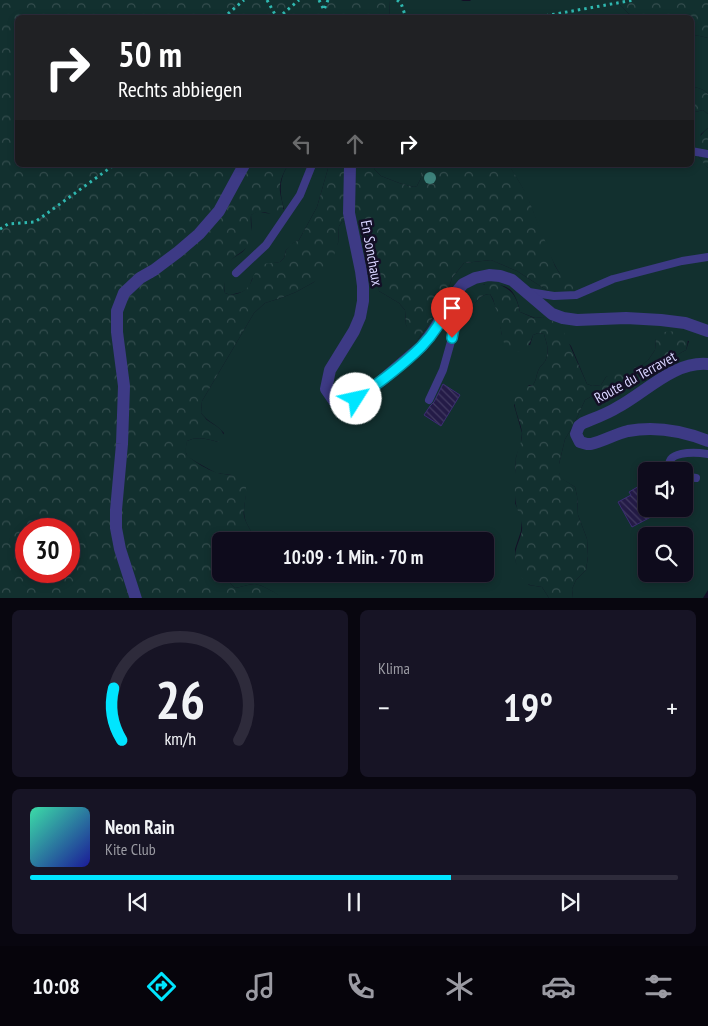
<!DOCTYPE html>
<html lang="de">
<meta charset="utf-8">
<style>
:root{--surface:#0e0b1c;--page:#171425;--text:#f1f3f6;--muted:#9b9ba3;--line:#2e2b3b;--accent:#00e5ff}
body{margin:0;font-family:"PT Sans Narrow",sans-serif;background:var(--page);color:var(--text);height:100vh;display:flex;flex-direction:column;font-size:19px;white-space:nowrap}
*{box-sizing:border-box;margin:0}
p{font-size:16px;color:var(--muted)}
.icon{flex:none;width:28px;height:28px;fill:none;stroke:currentColor;stroke-width:2;stroke-linecap:round;stroke-linejoin:round}
.map{position:relative;height:598px;overflow:hidden}
.side{display:flex;flex-direction:column;gap:12px;padding:12px;background:#08060f;flex:1}
.side>*{flex:none}
.guide{position:absolute;left:15px;top:15px;width:679px;height:152px;border-radius:8px;box-shadow:0 2px 8px #0003,0 0 0 1px var(--line);background:#202124;color:#fff;overflow:hidden}
.buttons{position:absolute;left:638px;top:462px;display:grid;gap:10px}
.buttons a{display:grid;place-items:center;width:55px;height:55px;border-radius:8px;background:var(--surface);box-shadow:0 2px 8px #0003,0 0 0 1px var(--line);font-size:25px}
.speed{position:absolute;left:15px;top:518px;display:flex;gap:10px;font-size:25px;font-weight:700;text-align:center}
.speed>*{display:grid;place-content:center;width:65px;height:65px;border-radius:50%;background:var(--surface);box-shadow:0 2px 8px #0003,0 0 0 1px var(--line);line-height:1}
.speed .limit{border:8px solid #d22;background:#fff;color:#111}
.pin{position:absolute;display:grid;place-items:center;width:42px;height:42px;color:#fff;margin:-51px -21px;border-radius:50% 50% 50% 0;rotate:-45deg;box-shadow:0 0 5px #0007}
.pin .icon{rotate:45deg}
.me{position:absolute;width:55px;margin:-28px;rotate:55deg;stroke-linejoin:round;filter:drop-shadow(0 0 4px #0008)}
.turn{display:flex;align-items:center;gap:18px;height:105px;padding:0 20px;font-size:22px}
.turn .icon{width:65px;height:65px;stroke-width:2.5}
.turn b{display:block;font-size:35px;line-height:42px}
.lanes{display:flex;align-items:center;height:48px;padding:0 20px;background:#0003;justify-content:center;gap:25px;direction:ltr}
.lanes .off{opacity:.35}
.big{font-size:38px;font-weight:600;line-height:1.1}
.side .tile{flex:1;display:flex;flex-direction:column;justify-content:center;gap:8px;min-width:0;padding:0 18px;border-radius:8px;background:var(--page)}
.side .dial{align-items:center;gap:0}
.dial svg{height:130px;overflow:visible;fill:none;stroke:var(--line);stroke-width:7;stroke-linecap:round;text-anchor:middle}
.dial text{fill:var(--text);stroke:none}
.song{display:flex;align-items:center;gap:15px}
.cover{width:60px;height:60px;border-radius:8px;background:linear-gradient(135deg,hsl(160 70% 55%),hsl(240 70% 35%))}
.played{height:5px;border-radius:2px;background:linear-gradient(90deg,var(--accent) 65%,var(--line) 65%)}
.keys{display:flex;justify-content:space-around;direction:ltr}
.heat{display:flex;justify-content:space-between;align-items:center;font-size:28px;direction:ltr}
.side .tiles{flex:1;display:grid;gap:12px;grid-template-columns:1fr 1fr}
.tile:last-child{grid-column:span 2}
.trip{position:absolute;left:212px;top:532px;width:282px;height:50px;border-radius:8px;background:var(--surface);box-shadow:0 2px 8px #0003,0 0 0 1px var(--line);font-weight:600;line-height:50px;text-align:center}
.tabs{display:flex;height:80px;justify-content:space-around;align-items:center;background:#06040b;color:var(--muted)}
.tabs .icon{width:35px;height:35px}
.tabs .on{color:var(--accent)}
.tabs b{font-size:22px;color:var(--text)}
.map>svg:first-child{display:block}
</style>
<div class="map">
<svg width="708" height="599" viewBox="0 0 708 599">
<defs>
<pattern id="forest-crowns" width="20" height="18" patternUnits="userSpaceOnUse" patternTransform="scale(1.25)"><rect width="20" height="18" fill="#12302f"/><path d="M2 6a3 3 0 1 1 6 0M12 15a3 3 0 1 1 6 0" fill="none" stroke="#344d4e"/></pattern>
<pattern id="building-back-hatch" width="6" height="6" patternUnits="userSpaceOnUse" patternTransform="scale(1.25)"><rect width="6" height="6" fill="#241b47"/><path d="M-1 5l2 2M0 0l6 6M5-1l2 2" fill="none" stroke="#433b63"/></pattern>
</defs>
<rect width="100%" height="100%" fill="#130f26"/>
<g fill="#12302f" fill-rule="evenodd">
<polygon points="390,0 461,0 463,1 470,1 471,0 615,0 628,13 634,17 389,18"/>
<path d="M691,35L700,36L708,38V94C703,89 698,87 691,87Z"/>
<path d="M703,110L708,114V128L701,134L697,155L708,168V590L703,598H573L572,589L576,580L586,570L588,556L587,539L578,515L577,496L575,487L560,478L559,473V464L565,439L573,426L585,400L592,396L611,398L620,396C629,380 636,385 649,379C664,371 671,356 686,350L689,341L656,339L655,350L649,359L641,366L606,377L601,385L592,386L587,384L571,346L543,317L535,318L520,312C518,303 515,291 506,287C500,284 490,285 484,284L466,321C471,311 476,294 490,294C497,306 500,322 502,335L530,345L533,335L538,333L544,334C546,342 550,350 546,359C545,363 541,365 539,369C536,374 537,380 533,385H529L514,405L522,433L521,444L516,457L515,474V503L522,519L521,531L515,549L516,563L529,585L542,587L549,598L284,599C277,594 263,585 255,584C249,584 242,587 235,588L230,583L231,574H486V541H254C254,535 251,532 248,526C242,516 244,506 246,494L231,475L216,473L196,462L188,457L185,451L187,441C198,436 207,439 218,442L224,433C216,424 208,422 201,413L202,401L254,313L265,303L281,298L296,292L314,282L338,243L339,226L342,222L354,220L360,226L364,240L377,253L379,266L378,279L379,291L399,303L405,310L406,325L418,339L426,328L440,306L449,287L452,278L464,263L491,260L517,271L548,291L560,274C545,250 538,221 526,195C522,185 514,175 509,165H691V113ZM646,471H684V509H646ZM646,536H684V574H646Z"/>
<path d="M288,165H329L317,207L299,240L292,244L286,250L284,258L280,262L267,264L252,279L249,288L242,292L230,295L225,293C223,287 225,268 229,262C233,256 241,255 245,249C247,245 251,236 251,231C252,225 251,220 251,215C260,208 263,215 271,213C275,213 280,210 284,209C279,192 279,179 288,165Z"/>
<polygon points="372,165 421,165 421,178 417,186 414,187 399,183 381,176 375,170"/>
</g>
<g fill="url(#forest-crowns)" fill-rule="evenodd">
<path d="M0,0H390L389,18H18V165H288C283,173 279,182 280,192C281,199 284,205 283,212L278,216C269,213 260,209 251,215C250,224 253,234 249,243C246,252 235,254 230,262C227,266 226,272 226,277C225,283 223,287 225,293C229,295 231,295 236,294C255,289 249,276 261,266C266,262 274,263 280,262L284,258L286,250L291,244L299,240L317,207L329,165H372L375,170L381,176L399,183L414,187L417,186L421,178V165H509L526,193L555,266L560,274L574,281L576,287V291L565,298L548,291L517,271L491,260L464,263L452,278L449,287L440,306L426,328L418,339L412,337L406,325L405,310L399,303L379,291L378,279L379,266L377,253L364,240L360,226L354,220L342,222L339,226L338,243L330,267L314,282L296,292L281,298L265,303L254,313L202,401L201,413C202,414 206,419 207,420C215,426 224,428 224,439L218,442C207,439 198,436 187,441C187,445 185,449 186,453C188,459 212,472 218,473C225,475 235,474 241,479C252,487 242,505 244,516C246,526 254,532 254,541H221V574H231L230,583L235,588C242,587 249,584 255,584C263,585 277,594 284,598H0ZM26,529H69V571H26Z"/>
<polygon points="615,0 708,0 708,38 700,36 691,35 691,18 634,17 628,13"/>
<path d="M691,87C698,87 703,89 708,94V114L703,110L691,113Z"/>
<path d="M708,128V168C693,153 691,143 708,128Z"/>
<path d="M495,283C512,289 516,295 520,312L534,318L543,317L555,322L563,330L587,384L592,386L601,385L606,377L615,372L641,366L649,359L655,350L656,339L663,332L679,331C689,337 689,338 686,350C671,356 664,371 649,379C636,385 629,380 620,396L611,398L592,396L585,400L573,426L565,439L559,464V473L561,478L575,487L577,496L578,515L587,539L588,556L586,570L576,580L572,589L573,598H549L542,587C538,586 533,586 530,585C523,582 517,571 516,563C513,549 520,542 522,530C523,519 518,514 516,504C514,496 515,468 516,458C517,450 523,442 522,432C520,417 509,404 518,388L533,385C537,380 536,374 539,369C541,365 545,363 546,359C550,350 546,342 544,334L538,333L533,335C529,347 525,352 512,352L505,347L502,335L497,313L493,299L490,294C476,294 471,311 466,321L461,322L458,320C458,304 468,290 483,285C487,283 491,283 495,283Z"/>
</g>
<g fill="url(#building-back-hatch)" stroke="#3b2d73">
<polygon points="443,384 460,395 441,426 424,415 430,406 434,402"/>
<polygon points="646,482 646,509 666,509 632,527 618,502 631,495 629,492"/>
</g>
<g fill="none" stroke-linecap="round" stroke-linejoin="round">
<g stroke="#2fb8b0" stroke-width="3" stroke-dasharray="2.5 4" stroke-linecap="butt">
<polyline points="267,0 277,18"/>
<polyline points="319,0 324,10 328,0"/>
<polyline points="397,0 401,3 406,18"/>
<polyline points="223,18 244,0"/>
<polyline points="278,18 299,0"/>
<polyline points="533,18 634,0"/>
<polyline points="0,229 8,224 35,222 114,165"/>
</g>
<g stroke="#3d3a85" stroke-width="8">
<polyline points="691,151 708,154"/>
<polyline points="236,273 266,245 300,195 312,165"/>
<polyline points="529,292 554,296 576,295 613,279 682,261 708,257"/>
<polyline points="429,400 443,370 452,338 456,319 455,307 451,301"/>
<path d="M671,471C661,450 696,452 708,454"/>
<polyline points="684,476 696,478"/>
</g>
<g stroke="#3d3a85" stroke-width="12">
<polyline points="350,165 349,213 361,271 363,286 363,301 360,317 354,331 330,370 326,389 335,402 356,399 381,381 422,346 432,333 446,311 454,295 463,284 475,278 489,275 500,276 512,280 552,314 563,318 577,320 626,318 661,320 685,323 708,331"/>
<path d="M708,364C674,361 646,392 618,407C607,414 595,418 583,423L579,426L576,434L580,442L587,444H591C604,441 615,434 628,431C655,426 683,431 708,441"/>
<polyline points="136,599 120,549 116,528 116,510 122,444 124,386 117,332 117,311 124,293 140,278 154,270 178,252 199,234 219,211 244,165"/>
</g>
</g>
<circle fill="#3d827b" cx="430" cy="178" r="6"/>
<g fill="none" stroke-linecap="round" stroke-linejoin="round">
<defs>
<path id="route" d="M356,399C379,383 402,366 421,347C434,334 444,317 451,300C459,311 454,326 452,338"/>
</defs>
<use href="#route" stroke="#0095a6" stroke-width="12"/>
<use href="#route" stroke="#00e5ff" stroke-width="9"/>
</g>
<g text-anchor="middle" dominant-baseline="central" stroke-width="5" stroke-linejoin="round" paint-order="stroke">
<g font-size="15" fill="#d9d4ff" stroke="#130f26">
<text transform="translate(372 253) rotate(80)">En Sonchaux</text>
<text transform="translate(635 377) rotate(-29)">Route du Terravet</text>
</g>
</g>
</svg>
<div class="buttons">
<a><svg class="icon" aria-label="sound" viewBox="0 0 24 24"><path d="M4 9h4l5-4v14l-5-4H4zM17 9q2 3 0 6"/></svg></a>
<a><svg class="icon" aria-label="search" viewBox="0 0 24 24"><circle cx="10" cy="10" r="6"/><path d="M15 15l6 6"/></svg></a>
</div>
<div class="speed"><div class="limit">30</div></div>
<div class="pin" style="left:452px;top:338px;background:#d93025"><svg class="icon" aria-label="arrive" viewBox="0 0 24 24"><path d="M6 21V4h12l-3 4 3 4H6"/></svg></div>
<svg class="me" style="left:356px;top:399px" viewBox="-20 -20 40 40"><circle r="19" fill="#fff"/><path d="M0-13L10 11 0 6-10 11z" fill="#00e5ff"/></svg>
<div class="trip">10:09 · 1 Min. · 70 m</div>
<div class="guide">
<div class="turn"><svg class="icon" aria-label="right" viewBox="0 0 24 24"><path d="M7 20v-9h11M14 6l5 5-5 5"/></svg><div><b>50 m</b>Rechts abbiegen</div></div>
<div class="lanes"><svg class="icon off" aria-label="left" viewBox="0 0 24 24"><path d="M17 20v-9H6M10 6l-5 5 5 5"/></svg><svg class="icon off" aria-label="ahead" viewBox="0 0 24 24"><path d="M12 20V5M6 11l6-6 6 6"/></svg><svg class="icon" aria-label="right" viewBox="0 0 24 24"><path d="M7 20v-9h11M14 6l5 5-5 5"/></svg></div>
</div>
</div>
<section class="side">
<div class="tiles">
<div class="tile dial"><svg viewBox="0 0 100 80">
<path d="M14 69A42 42 0 1 1 86 69"/>
<path d="M14 69A42 42 0 0 1 9 37" stroke="#00e5ff"/>
<text x="50" y="56" font-size="32" font-weight="700">26</text>
<text x="50" y="72" font-size="11">km/h</text>
</svg></div>
<div class="tile"><p>Klima</p>
<div class="heat"><a>−</a><b class="big">19°</b><a>+</a></div>
</div>
<div class="tile">
<div class="song"><i class="cover"></i><div><b>Neon Rain</b><p>Kite Club</p></div></div>
<div class="played"></div>
<div class="keys"><svg class="icon" aria-label="previous" viewBox="0 0 24 24"><path d="M18 5L8 12l10 7zM5 5v14"/></svg><svg class="icon" aria-label="pause" viewBox="0 0 24 24"><path d="M8 5v14M16 5v14"/></svg><svg class="icon" aria-label="next" viewBox="0 0 24 24"><path d="M6 5l10 7-10 7zM19 5v14"/></svg></div>
</div>
</div>
</section>
<nav class="tabs">
<b>10:08</b>
<svg class="icon on" aria-label="directions" viewBox="0 0 24 24"><path d="M12 3l9 9-9 9-9-9zM9 14v-3h6M13 9l2 2-2 2"/></svg>
<svg class="icon" aria-label="music" viewBox="0 0 24 24"><path d="M9 18V5l10-2v13"/><circle cx="6" cy="18" r="3"/><circle cx="16" cy="16" r="3"/></svg>
<svg class="icon" aria-label="phone" viewBox="0 0 24 24"><path d="M5 4h4l2 5-3 2q2 4 5 5l2-3 5 2v4C11 20 4 13 5 4z"/></svg>
<svg class="icon" aria-label="climate" viewBox="0 0 24 24"><path d="M12 3v18M4 7l16 10M4 17L20 7"/></svg>
<svg class="icon" aria-label="car" viewBox="0 0 24 24"><path d="M5 17H2v-5l4-1 3-4h7l3 4 3 1v5h-3M9 17h6M6 11h13"/><circle cx="7" cy="17" r="2"/><circle cx="17" cy="17" r="2"/></svg>
<svg class="icon" aria-label="filters" viewBox="0 0 24 24"><path d="M4 7h16M4 17h16"/><circle cx="9" cy="7" r="2"/><circle cx="15" cy="17" r="2"/></svg>
</nav>
